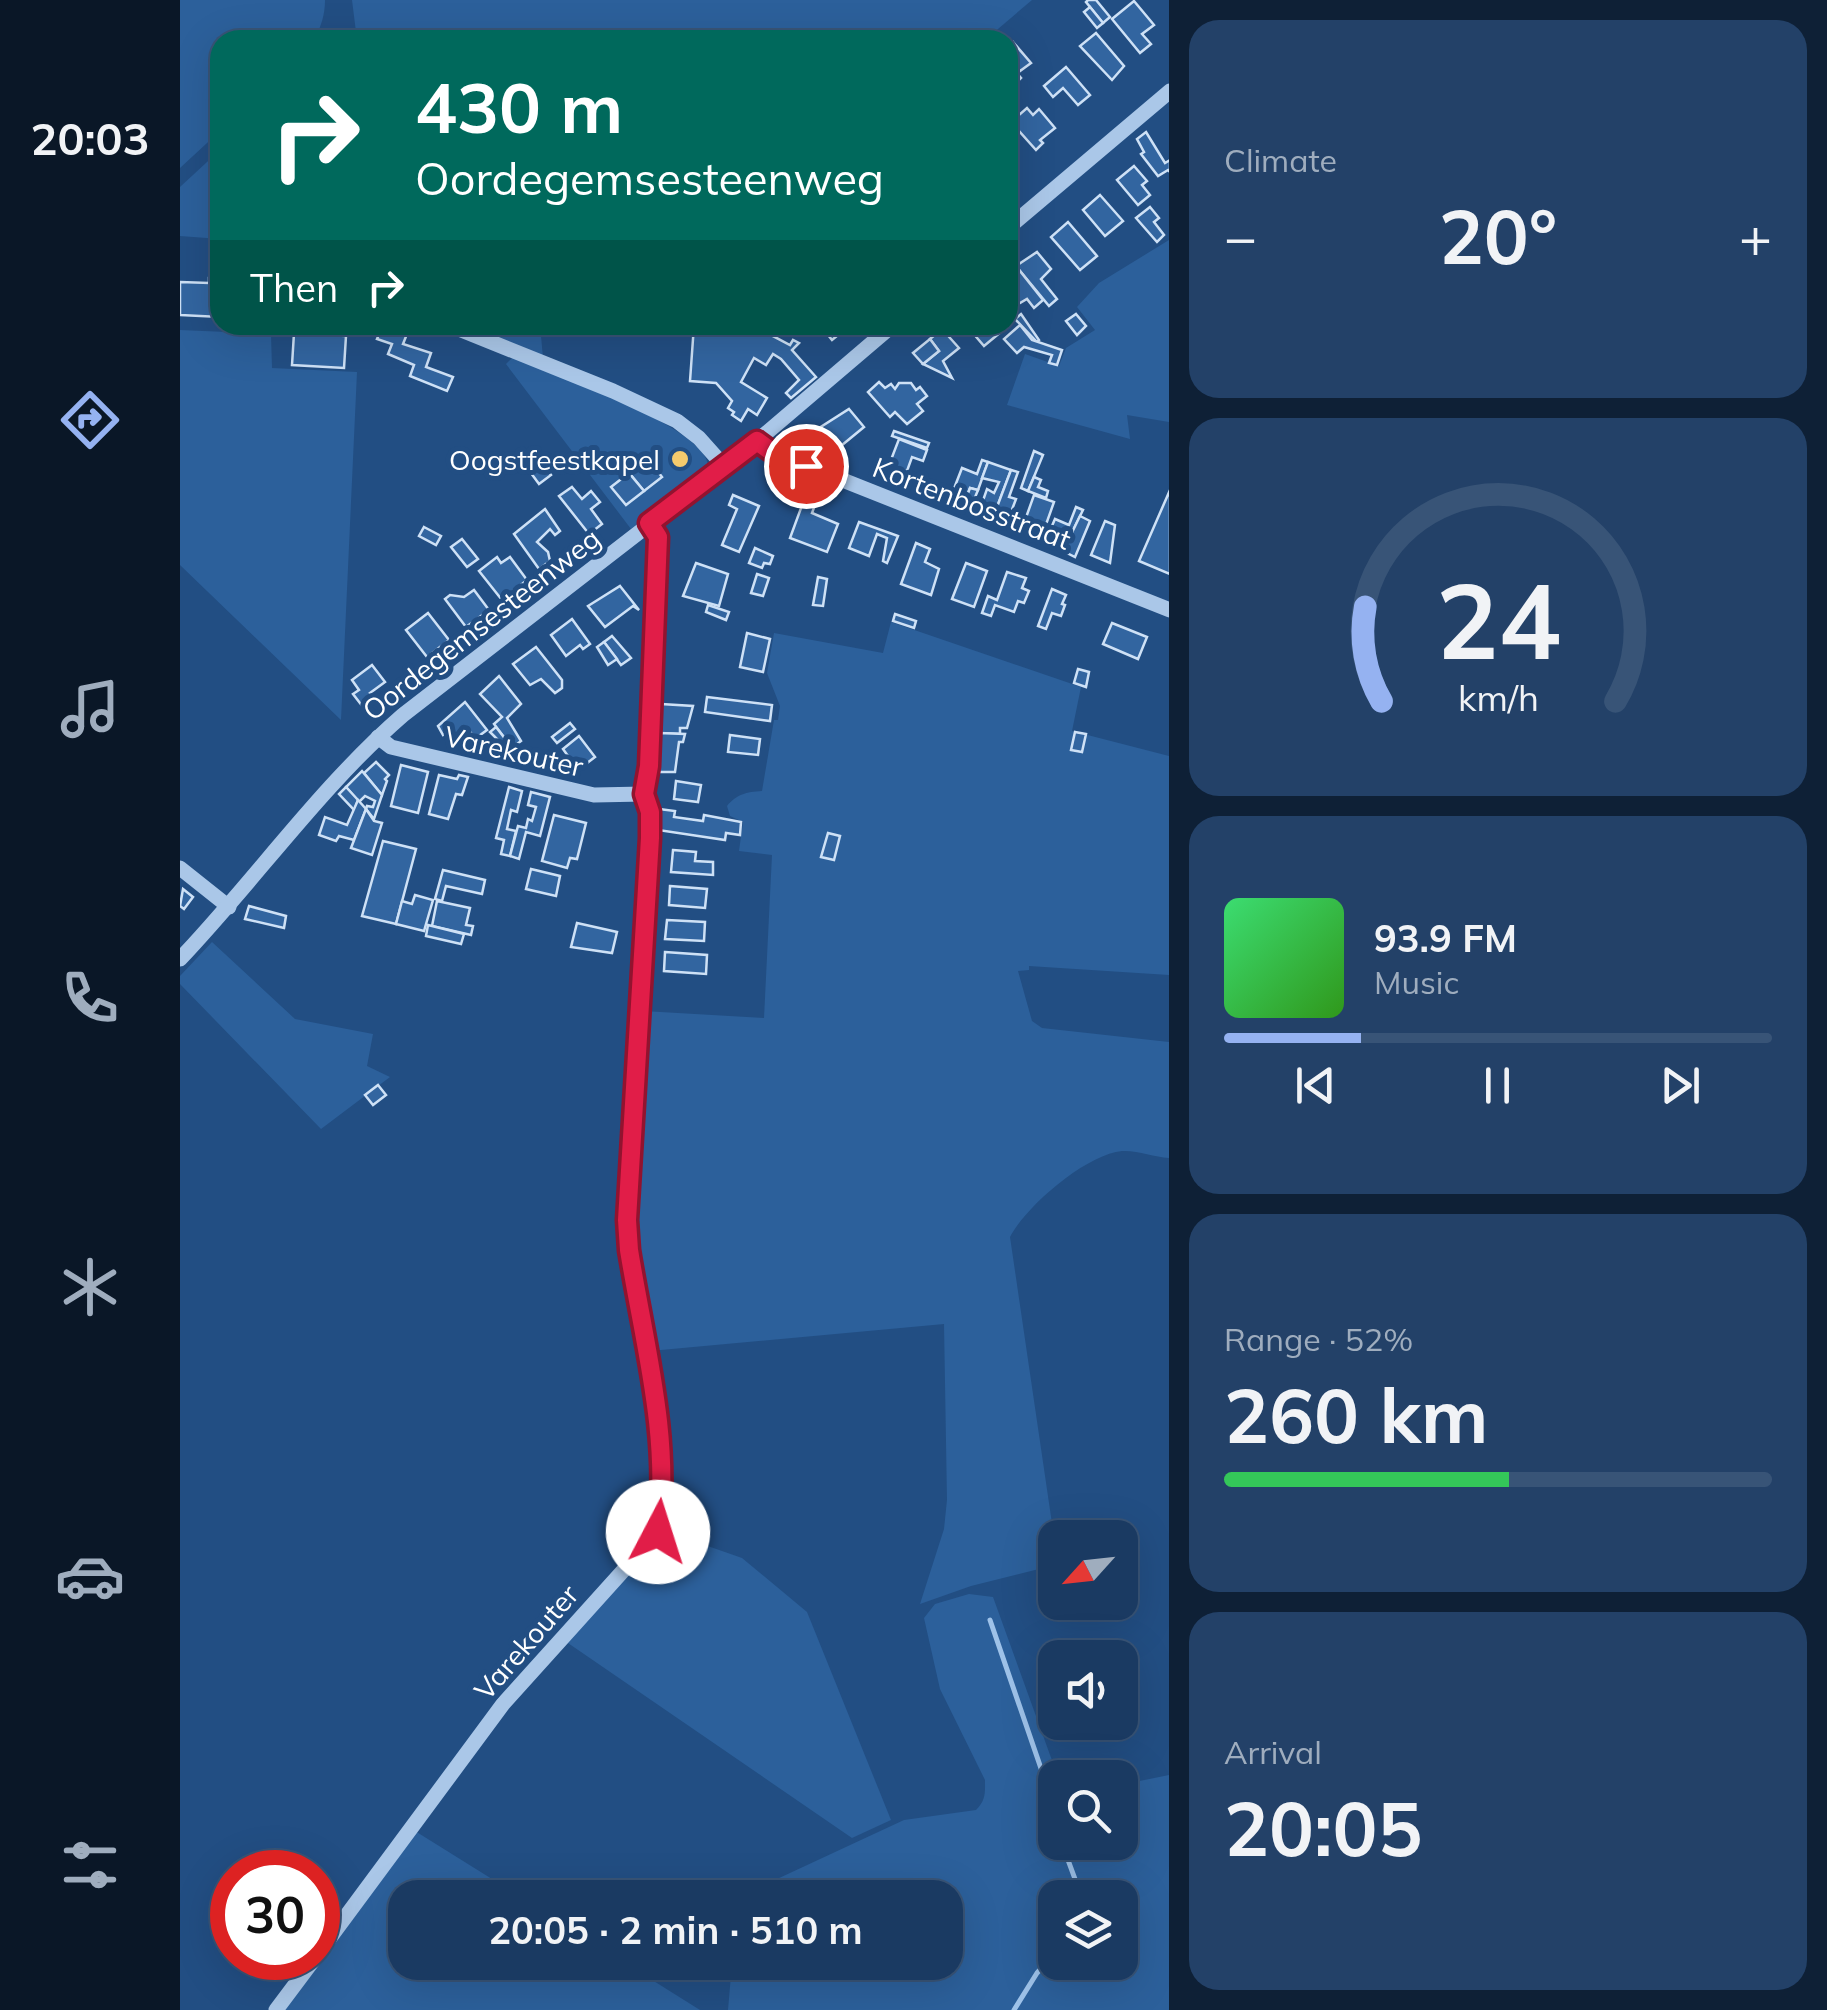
<!DOCTYPE html>
<meta charset="utf-8">
<style>
:root{--surface:#1a3a62;--page:#234168;--text:#f1f3f6;--muted:#9fadbe;--line:#385477;--accent:#95b2f1}
body{margin:0;font-family:Mulish,sans-serif;background:var(--page);color:var(--text);height:100vh;display:flex;flex-direction:column;font-size:38px;white-space:nowrap}
*{box-sizing:border-box;margin:0}
p{font-size:32px;color:var(--muted)}
.icon{flex:none;width:55px;height:55px;fill:none;stroke:currentColor;stroke-width:2;stroke-linecap:round;stroke-linejoin:round}
.map{position:relative;flex:1;overflow:hidden}
.sheet{display:flex;flex-direction:column;gap:20px;padding:20px;background:#0e2036;width:658px}
.sheet>*{flex:none}
.guide{position:absolute;left:30px;top:30px;width:808px;height:305px;border-radius:30px;box-shadow:0 10px 40px #0002,0 0 0 2px var(--line);background:#00695c;color:#fff;overflow:hidden}
.needle{width:65px;rotate:243deg}
.tools{position:absolute;left:858px;top:1520px;display:grid;gap:20px}
.tools a{display:grid;place-items:center;width:100px;height:100px;border-radius:20px;background:var(--surface);box-shadow:0 10px 40px #0002,0 0 0 2px var(--line);font-size:50px}
.speed{position:absolute;left:30px;top:1850px;display:flex;gap:20px;font-size:50px;font-weight:700;text-align:center}
.speed>*{display:grid;place-content:center;width:130px;height:130px;border-radius:50%;background:var(--surface);box-shadow:0 10px 40px #0002,0 0 0 2px var(--line);line-height:1}
.speed .limit{border:15px solid #d22;background:#fff;color:#111}
.pin{position:absolute;display:grid;place-items:center;width:85px;height:85px;color:#fff;margin:-42px;border:5px solid #fff;border-radius:50%;box-shadow:0 2px 10px #0007}
.me{position:absolute;width:110px;margin:-55px;rotate:5deg;stroke-linejoin:round;filter:drop-shadow(0 0 8px #0008)}
.turn{display:flex;align-items:center;gap:35px;height:210px;padding:0 40px;font-size:45px}
.turn .icon{width:130px;height:130px;stroke-width:2.5}
.turn b{display:block;font-size:70px;line-height:85px}
.then{display:flex;align-items:center;height:95px;padding:0 40px;background:#0003;gap:20px;font-size:38px}
.big{font-size:75px;font-weight:700;line-height:1.1}
.sheet .widget{flex:1;display:flex;flex-direction:column;justify-content:center;gap:15px;min-width:0;padding:0 35px;border-radius:30px;background:var(--page)}
.sheet .dial{align-items:center;gap:0}
.dial svg{height:260px;overflow:visible;fill:none;stroke:var(--line);stroke-width:7;stroke-linecap:round;text-anchor:middle}
.dial text{fill:var(--text);stroke:none}
.song{display:flex;align-items:center;gap:30px}
.cover{width:120px;height:120px;border-radius:15px;background:linear-gradient(135deg,hsl(140 70% 55%),hsl(110 70% 35%))}
.played{height:10px;border-radius:5px;background:linear-gradient(90deg,var(--accent) 25%,var(--line) 25%)}
.keys{display:flex;justify-content:space-around;direction:ltr}
.heat{display:flex;justify-content:space-between;align-items:center;font-size:55px;direction:ltr}
.charge{height:15px;border-radius:8px;background:linear-gradient(90deg,#34c759 52%,var(--line) 0)}
.trip{position:absolute;left:208px;top:1880px;width:575px;height:100px;border-radius:30px;background:var(--surface);box-shadow:0 10px 40px #0002,0 0 0 2px var(--line);font-weight:700;line-height:100px;text-align:center}
main{display:flex;flex:1;min-height:0}
.tabs{display:flex;flex-direction:column;width:180px;justify-content:space-around;align-items:center;background:#0a1727;color:var(--muted)}
.tabs .icon{width:70px;height:70px}
.tabs .current{color:var(--accent)}
.tabs b{font-size:45px;color:var(--text)}
.map>svg:first-child{display:block}
</style>
<main>
<nav class="tabs">
<b>20:03</b>
<svg class="icon current" aria-label="directions" viewBox="0 0 24 24"><path d="M12 3l9 9-9 9-9-9zM9 14v-3h6M13 9l2 2-2 2"/></svg>
<svg class="icon" aria-label="music" viewBox="0 0 24 24"><path d="M9 18V5l10-2v13"/><circle cx="6" cy="18" r="3"/><circle cx="16" cy="16" r="3"/></svg>
<svg class="icon" aria-label="phone" viewBox="0 0 24 24"><path d="M5 4h4l2 5-3 2q2 4 5 5l2-3 5 2v4C11 20 4 13 5 4z"/></svg>
<svg class="icon" aria-label="climate" viewBox="0 0 24 24"><path d="M12 3v18M4 7l16 10M4 17L20 7"/></svg>
<svg class="icon" aria-label="car" viewBox="0 0 24 24"><path d="M5 17H2v-5l4-1 3-4h7l3 4 3 1v5h-3M9 17h6M6 11h13"/><circle cx="7" cy="17" r="2"/><circle cx="17" cy="17" r="2"/></svg>
<svg class="icon" aria-label="filters" viewBox="0 0 24 24"><path d="M4 7h16M4 17h16"/><circle cx="9" cy="7" r="2"/><circle cx="15" cy="17" r="2"/></svg>
</nav>
<div class="map">
<svg width="990" height="2010" viewBox="0 0 990 2010">
<rect width="100%" height="100%" fill="#224e83"/>
<g fill="#2c609b" fill-rule="evenodd">
<path d="M0,0H145C145,15 141,27 134,40H40V131L0,168Z"/>
<polygon points="172,0 852,0 805,40 177,40"/>
<polygon points="40,150 40,239 0,236 0,187"/>
<polygon points="989,240 989,422 947,415 950,439 827,405 845,354 879,366 886,348 915,330 897,307 919,283"/>
<polygon points="285,325 360,325 363,358"/>
<polygon points="0,330 91,334 92,368 177,372 161,720 0,565"/>
<path d="M335,355C369,370 530,430 528,466L451,529L326,364Z"/>
<path d="M711,622L901,687L892,731L989,756V975L849,966V970L838,971L852,1021L862,1028L989,1042V1158C974,1157 957,1150 942,1151C907,1154 846,1206 830,1237L875,1544V1565L791,1586L740,1604L764,1529L767,1500L764,1324L470,1351L452,1231L463,1011L584,1018L592,855L559,851L563,822L550,816L547,806C557,794 566,792 582,791L594,720H598L600,706L587,673L594,633L703,653Z"/>
<polygon points="32,942 115,1019 193,1034 187,1066 210,1077 141,1129 0,984 0,976"/>
<polygon points="489,1540 522,1544 562,1558 627,1612 711,1820 672,1838 385,1641 474,1546"/>
<path d="M789,1594L813,1597L878,1777L875,1778V1842H940V1785L989,1775V2010H548L552,1963L765,1962V1898L558,1897L570,1883L580,1887L724,1820L796,1810C806,1800 805,1793 805,1780L760,1689L744,1618L755,1604ZM875,1898H940V1962H875Z"/>
<polygon points="235,1831 341,1897 225,1898 225,1962 445,1963 520,2010 102,2010"/>
</g>
<g fill="none" stroke-linecap="round" stroke-linejoin="round">
<g stroke="#9ec2e9" stroke-width="5">
<polyline points="810,1620 865,1780 875,1798"/>
<polyline points="891,1842 888,1860 902,1898"/>
<polyline points="834,2010 857,1973 875,1953"/>
</g>
</g>
<g fill="#3265a0" stroke="#cee1f6" stroke-width="2.5">
<polygon points="908,0 916,0 930,17 923,23 906,2"/>
<polygon points="954,1 974,25 962,34 971,44 960,53 932,19"/>
<polygon points="910,7 923,23 917,28 904,12"/>
<polygon points="916,33 944,66 932,80 900,46"/>
<polygon points="833,42 851,63 840,71 828,56 828,46"/>
<polygon points="828,63 841,78 833,86 828,80"/>
<polygon points="886,67 910,95 898,105 883,88 873,97 864,86"/>
<polygon points="847,108 853,115 859,109 875,128 860,140 863,143 856,150 831,122"/>
<polygon points="966,132 985,163 990,160 990,172 988,170 978,176 961,154 964,152 957,139"/>
<polygon points="954,166 967,181 962,185 970,195 958,205 937,180"/>
<polygon points="920,195 943,221 925,236 903,210"/>
<polygon points="970,207 979,218 974,222 984,235 977,242 956,218"/>
<polygon points="888,222 917,256 900,270 871,237"/>
<polygon points="857,252 871,269 861,279 877,299 869,306 836,266"/>
<polygon points="836,266 863,300 854,308 847,299 835,306 828,297 828,273"/>
<polygon points="29,278 40,279 40,317 0,315 0,282 29,283"/>
<polygon points="841,314 859,340 857,342 835,319"/>
<polygon points="896,314 906,326 897,335 886,321"/>
<polygon points="203,325 227,334 223,344 251,353 246,367 273,377 267,391 230,376 234,365 208,354 212,344 197,339"/>
<polygon points="376,325 421,325 421,332 390,334 390,330 377,332"/>
<polygon points="514,325 572,325 610,345 613,340 619,343 612,350 636,377 611,398 606,393 619,380 601,359 593,354 586,365 574,358 561,382 587,398 577,415 568,409 561,421 552,415 554,412 548,408 552,401 536,383 510,381"/>
<polygon points="640,325 666,325 668,327 652,340"/>
<polygon points="786,325 817,325 822,331 804,346"/>
<polygon points="840,325 852,340 882,350 877,365 869,363 872,355 844,347 837,353 824,339"/>
<polygon points="762,329 779,348 763,361 772,378 743,364 759,351 750,339"/>
<polygon points="114,333 166,336 164,368 112,365"/>
<polygon points="750,339 759,351 743,364 733,353"/>
<polygon points="699,382 705,388 711,384 715,389 719,383 731,383 736,390 740,387 747,396 737,404 743,411 727,424 715,412 710,417 688,392"/>
<polygon points="669,409 684,427 656,450 636,430"/>
<polygon points="714,431 749,443 747,448 712,436"/>
<polygon points="719,439 747,450 743,461 732,457 727,471 709,465"/>
<polygon points="355,451 371,475 359,484 348,469 352,466 346,458"/>
<polygon points="854,451 863,455 848,491 841,488"/>
<polygon points="459,459 464,464 469,460 482,477 464,491 446,469"/>
<polygon points="802,460 808,462 798,490 790,488 782,509 768,504 782,468 797,474"/>
<polygon points="808,462 831,470 814,515 800,509 807,489 814,493 819,482 802,478"/>
<polygon points="831,470 838,472 829,497 836,499 828,520 814,515"/>
<polygon points="449,473 464,491 446,505 431,487"/>
<polygon points="854,477 861,480 858,487 868,491 866,498 848,491"/>
<polygon points="392,487 402,499 411,491 420,502 411,509 422,524 409,534 379,496"/>
<polygon points="790,488 798,490 789,512 782,509"/>
<polygon points="990,490 990,574 959,561"/>
<polygon points="553,495 579,506 559,552 542,545 557,509 549,505"/>
<polygon points="854,495 874,502 863,533 843,526"/>
<polygon points="624,500 635,505 632,513 658,524 647,552 610,538"/>
<polygon points="896,507 903,510 883,551 871,545 875,538 868,535 875,519 889,525"/>
<polygon points="365,509 380,531 375,535 370,529 357,542 368,552 370,561 359,569 334,534"/>
<polygon points="900,516 910,521 895,557 883,551"/>
<polygon points="925,521 935,525 930,563 911,555"/>
<polygon points="679,522 718,536 707,563 703,561 707,538 697,534 689,556 669,548"/>
<polygon points="244,527 261,536 256,545 239,536"/>
<polygon points="282,539 298,559 287,567 271,547"/>
<polygon points="736,543 750,549 745,562 759,569 751,595 721,584"/>
<polygon points="575,548 593,556 590,564 584,563 582,568 569,563"/>
<polygon points="317,557 321,563 330,557 347,580 322,600 299,571"/>
<polygon points="516,563 548,574 539,606 503,596"/>
<polygon points="786,563 807,571 794,607 772,599"/>
<polygon points="827,572 846,578 842,588 849,591 844,603 838,601 834,612 815,605 811,616 802,613 808,596 817,600"/>
<polygon points="577,574 589,578 583,596 571,593"/>
<polygon points="638,577 647,579 643,606 633,605"/>
<polygon points="440,586 459,610 453,606 425,627 408,606"/>
<polygon points="872,589 886,595 882,604 885,605 881,616 872,613 866,629 858,626"/>
<polygon points="294,590 309,610 286,627 265,599 270,595 284,597"/>
<polygon points="528,605 549,612 546,620 526,612"/>
<polygon points="248,613 269,640 247,657 226,630"/>
<polygon points="715,614 736,621 734,628 713,621"/>
<polygon points="392,619 410,644 403,649 400,645 386,656 371,635"/>
<polygon points="932,623 967,637 958,659 923,644"/>
<polygon points="567,633 590,639 583,672 560,667"/>
<polygon points="432,636 451,658 441,665 424,642"/>
<polygon points="424,642 437,659 428,665 417,647"/>
<polygon points="356,647 382,680 382,688 375,693 361,679 350,685 333,664"/>
<polygon points="192,665 205,682 190,693 194,698 183,707 173,694 179,690 172,680"/>
<polygon points="898,669 909,672 906,687 894,683"/>
<polygon points="319,676 341,704 327,718 341,741 332,748 314,724 322,717 300,694"/>
<polygon points="527,697 592,705 590,721 525,712"/>
<polygon points="285,702 307,730 296,738 290,732 275,742 266,733 263,735 258,726"/>
<polygon points="481,704 513,706 507,728 500,728 500,734 479,733"/>
<polygon points="390,723 395,729 377,743 372,737"/>
<polygon points="316,727 340,758 338,760 310,732"/>
<polygon points="895,732 906,734 902,752 891,750"/>
<polygon points="479,733 505,734 503,742 499,742 495,772 479,772"/>
<polygon points="550,735 580,739 578,755 548,752"/>
<polygon points="399,736 415,757 398,770 383,749"/>
<polygon points="196,762 209,775 205,779 207,781 202,795 184,773"/>
<polygon points="221,765 248,772 238,813 211,806"/>
<polygon points="182,771 202,795 194,819 186,809 187,806 193,807 195,801 185,796 179,802 166,787"/>
<polygon points="259,775 277,779 279,775 288,777 282,795 276,794 268,819 249,814"/>
<polygon points="496,781 521,785 518,802 494,799"/>
<polygon points="166,787 178,800 173,815 174,810 159,794"/>
<polygon points="329,787 342,791 337,812 331,810 327,829 336,831 330,856 321,854 324,840 316,838"/>
<polygon points="351,792 370,797 360,836 346,832 339,859 330,856 338,826 346,828 348,819 352,821 356,807 348,805"/>
<polygon points="178,800 186,809 174,840 159,836 156,841 139,835 145,817 167,825"/>
<polygon points="186,809 194,821 202,823 192,855 171,848"/>
<polygon points="479,809 495,811 494,817 523,821 524,815 561,822 560,835 546,833 545,840 478,830"/>
<polygon points="374,815 406,823 397,859 390,858 387,868 362,861"/>
<polygon points="648,833 660,836 654,860 641,857"/>
<polygon points="203,841 236,849 216,924 182,916"/>
<polygon points="493,850 516,852 515,861 533,862 533,875 491,872"/>
<polygon points="351,869 380,876 376,896 346,889"/>
<polygon points="263,870 305,880 302,894 266,886 262,901 255,899"/>
<polygon points="490,886 527,889 525,908 489,905"/>
<polygon points="3,889 13,897 4,909 0,906"/>
<polygon points="235,895 253,900 244,931 216,924 222,901 232,904"/>
<polygon points="257,901 290,908 286,925 293,926 291,935 252,926"/>
<polygon points="69,906 106,916 104,928 65,919"/>
<polygon points="487,920 525,922 524,941 485,939"/>
<polygon points="397,923 437,932 432,953 391,947"/>
<polygon points="248,925 284,934 281,944 246,936"/>
<polygon points="485,952 527,955 526,974 484,971"/>
<polygon points="198,1085 206,1095 193,1105 185,1095"/>
</g>
<g fill="none" stroke-linecap="round" stroke-linejoin="round">
<g stroke="#aac7e8" stroke-width="15">
<polyline points="828,228 990,91"/>
<polyline points="269,325 433,391 497,421 519,438 544,466"/>
<polyline points="577,441 592,452 990,610"/>
<polyline points="198,737 211,747 414,795 464,794"/>
<polyline points="0,868 49,907"/>
<path d="M0,959C76,879 140,787 223,715L577,441L713,325"/>
<path d="M138,1954L323,1704L478,1532C491,1438 464,1343 449,1250L447,1220L470,838L471,813L464,794L469,766L478,537L469,523"/>
<polyline points="96,2010 135,1958"/>
</g>
</g>
<g fill="none" stroke-linecap="round" stroke-linejoin="round">
<defs>
<path id="route" d="M478,1532C491,1438 464,1343 449,1250L447,1220L470,838V812L464,794L469,766L478,537L469,523L577,441L592,452L626,466"/>
</defs>
<use href="#route" stroke="#92132f" stroke-width="25"/>
<use href="#route" stroke="#e11d48" stroke-width="18"/>
</g>
<circle fill="#f4ca6d" stroke="#224e83" stroke-width="4" cx="500" cy="459" r="10"/>
<g text-anchor="middle" dominant-baseline="central" stroke-width="10" stroke-linejoin="round" paint-order="stroke">
<g font-size="28" fill="#fff" stroke="#224e83" text-anchor="end">
<text x="480" y="459">Oogstfeestkapel</text>
</g>
<g font-size="28" fill="#fff" stroke="#224e83">
<text transform="translate(792 503) rotate(21)">Kortenbosstraat</text>
<text transform="translate(301 624) rotate(-38)">Oordegemsesteenweg</text>
<text transform="translate(334 751) rotate(13)">Varekouter</text>
<text transform="translate(346 1642) rotate(-49)">Varekouter</text>
</g>
</g>
</svg>
<div class="tools">
<a><svg class="needle" viewBox="-14 -14 28 28"><path d="M0-13l5 13h-10z" fill="#e53935"/><path d="M0 13l5-13h-10z" fill="#9fadbe"/></svg></a>
<a><svg class="icon" aria-label="sound" viewBox="0 0 24 24"><path d="M4 9h4l5-4v14l-5-4H4zM17 9q2 3 0 6"/></svg></a>
<a><svg class="icon" aria-label="search" viewBox="0 0 24 24"><circle cx="10" cy="10" r="6"/><path d="M15 15l6 6"/></svg></a>
<a><svg class="icon" aria-label="layers" viewBox="0 0 24 24"><path d="M12 4l9 5-9 5-9-5zM3 14l9 5 9-5"/></svg></a>
</div>
<div class="speed"><div class="limit">30</div></div>
<div class="pin" style="left:626px;top:466px;background:#d93025"><svg class="icon" aria-label="arrive" viewBox="0 0 24 24"><path d="M6 21V4h12l-3 4 3 4H6"/></svg></div>
<svg class="me" style="left:478px;top:1532px" viewBox="-20 -20 40 40"><circle r="19" fill="#fff"/><path d="M0-13L10 11 0 6-10 11z" fill="#e11d48"/></svg>
<div class="trip">20:05 · 2 min · 510 m</div>
<div class="guide">
<div class="turn"><svg class="icon" aria-label="right" viewBox="0 0 24 24"><path d="M7 20v-9h11M14 6l5 5-5 5"/></svg><div><b>430 m</b>Oordegemsesteenweg</div></div>
<div class="then">Then<svg class="icon" aria-label="right" viewBox="0 0 24 24"><path d="M7 20v-9h11M14 6l5 5-5 5"/></svg></div>
</div>
</div>
<section class="sheet">
<div class="widget"><p>Climate</p>
<div class="heat"><a>−</a><b class="big">20°</b><a>+</a></div>
</div>
<div class="widget dial"><svg viewBox="0 0 100 80">
<path d="M14 69A42 42 0 1 1 86 69"/>
<path d="M14 69A42 42 0 0 1 9 40" stroke="#95b2f1"/>
<text x="50" y="56" font-size="32" font-weight="700">24</text>
<text x="50" y="72" font-size="11">km/h</text>
</svg></div>
<div class="widget">
<div class="song"><i class="cover"></i><div><b>93.9 FM</b><p>Music</p></div></div>
<div class="played"></div>
<div class="keys"><svg class="icon" aria-label="previous" viewBox="0 0 24 24"><path d="M18 5L8 12l10 7zM5 5v14"/></svg><svg class="icon" aria-label="pause" viewBox="0 0 24 24"><path d="M8 5v14M16 5v14"/></svg><svg class="icon" aria-label="next" viewBox="0 0 24 24"><path d="M6 5l10 7-10 7zM19 5v14"/></svg></div>
</div>
<div class="widget"><p>Range · 52%</p><b class="big">260 km</b><div class="charge"></div></div>
<div class="widget"><p>Arrival</p><b class="big">20:05</b></div>
</section>
</main>
